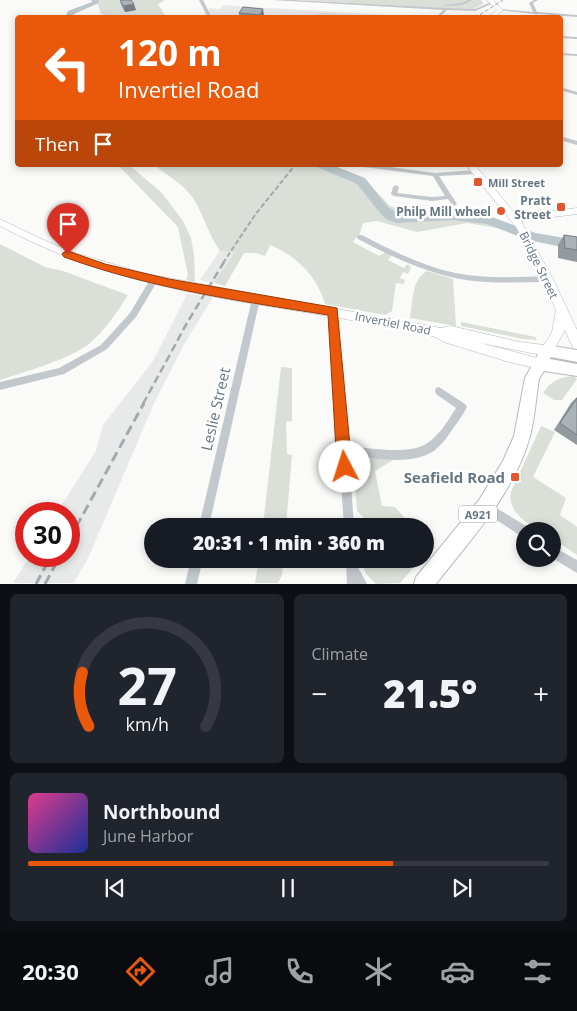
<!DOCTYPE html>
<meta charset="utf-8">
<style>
:root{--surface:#171b24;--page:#20242c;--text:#f1f3f6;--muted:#9ea1a6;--line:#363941;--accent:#ea580c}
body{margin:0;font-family:"Open Sans",sans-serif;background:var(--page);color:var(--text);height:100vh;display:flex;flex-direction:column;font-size:19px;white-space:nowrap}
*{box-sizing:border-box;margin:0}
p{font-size:16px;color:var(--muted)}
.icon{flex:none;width:28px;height:28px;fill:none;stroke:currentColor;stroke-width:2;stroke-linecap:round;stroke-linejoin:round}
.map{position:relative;height:584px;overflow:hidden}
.drawer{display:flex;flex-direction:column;gap:10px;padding:10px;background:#0d0f14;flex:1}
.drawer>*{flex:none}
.top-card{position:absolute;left:15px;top:15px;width:548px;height:152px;border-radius:5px;box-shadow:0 2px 8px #0003;background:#ea580c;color:#fff;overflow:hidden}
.fabs{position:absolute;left:516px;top:522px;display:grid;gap:10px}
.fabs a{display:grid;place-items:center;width:45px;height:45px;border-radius:50%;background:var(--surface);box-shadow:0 2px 8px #0003;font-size:25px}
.speed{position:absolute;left:15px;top:502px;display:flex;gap:10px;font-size:25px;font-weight:700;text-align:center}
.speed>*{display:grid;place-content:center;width:65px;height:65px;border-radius:50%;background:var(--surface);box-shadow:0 2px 8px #0003;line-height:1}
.speed .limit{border:8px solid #d22;background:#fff;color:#111}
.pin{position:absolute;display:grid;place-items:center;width:42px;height:42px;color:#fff;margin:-51px -21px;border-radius:50% 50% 50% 0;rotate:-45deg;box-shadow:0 0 5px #0007}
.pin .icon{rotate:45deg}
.me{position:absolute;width:55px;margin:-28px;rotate:355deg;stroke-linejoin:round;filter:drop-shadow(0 0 4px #0008)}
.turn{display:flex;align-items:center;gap:18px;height:105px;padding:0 20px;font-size:22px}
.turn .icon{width:65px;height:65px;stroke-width:2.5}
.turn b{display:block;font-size:35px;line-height:42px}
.then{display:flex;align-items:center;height:48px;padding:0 20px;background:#0003;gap:10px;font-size:19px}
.big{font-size:38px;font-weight:800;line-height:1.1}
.drawer .widget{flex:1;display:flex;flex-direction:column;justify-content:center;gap:8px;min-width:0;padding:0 18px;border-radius:8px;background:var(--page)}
.drawer .dial{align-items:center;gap:0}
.dial svg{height:130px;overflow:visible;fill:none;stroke:var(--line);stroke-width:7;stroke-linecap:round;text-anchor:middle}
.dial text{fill:var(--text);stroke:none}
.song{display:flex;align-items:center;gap:15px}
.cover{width:60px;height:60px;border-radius:8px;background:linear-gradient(135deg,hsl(330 70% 55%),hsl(230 70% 35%))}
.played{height:5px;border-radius:2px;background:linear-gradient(90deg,var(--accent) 70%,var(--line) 70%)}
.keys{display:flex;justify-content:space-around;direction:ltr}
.heat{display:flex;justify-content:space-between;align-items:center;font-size:28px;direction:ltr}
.drawer .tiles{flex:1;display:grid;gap:10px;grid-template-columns:1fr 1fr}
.widget:last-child{grid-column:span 2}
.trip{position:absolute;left:144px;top:518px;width:290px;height:50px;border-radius:25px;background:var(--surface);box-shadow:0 2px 8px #0003;font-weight:800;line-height:50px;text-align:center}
.tab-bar{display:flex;height:80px;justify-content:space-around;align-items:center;background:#090b0e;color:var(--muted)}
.tab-bar .icon{width:35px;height:35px}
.tab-bar .selected{color:var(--accent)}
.tab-bar b{font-size:22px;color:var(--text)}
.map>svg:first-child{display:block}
</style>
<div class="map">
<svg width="577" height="584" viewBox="0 0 577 584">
<rect width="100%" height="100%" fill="#fafaf8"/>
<g fill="#e8e9e9">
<polygon points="223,5 404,16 403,18 211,17 208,12 209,8 221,9"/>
<polygon points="225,243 236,251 214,283 200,280"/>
<polygon points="187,294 213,297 186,341 155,401 89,556 74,583 13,583 30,556 69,556 69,514 56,514 96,451 103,425 153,361"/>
</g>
<g fill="#dadfd7">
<polygon points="88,0 165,0 158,4 166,17 108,16 101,14 97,2"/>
<polygon points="299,0 481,0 484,3 474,9 460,9"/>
<polygon points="324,13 383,17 300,17"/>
<polygon points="118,165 129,165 161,192 183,221 191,238 194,255 195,282 186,280 188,275 178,227"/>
<path d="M154,165H326L349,172L365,180L390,206L412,214H465L503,222L497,228L467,223L417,232L377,221L363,223L360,233L353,242L379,256L386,252L392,255L388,260L404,268L408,264L411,268L408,274L403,272L400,278L405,280L404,284L396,283L392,311L385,315L325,304C317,276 297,256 270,245L265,256L256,253H244L225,286L214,283L235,252L220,251C208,234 204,215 193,198C183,184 167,175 154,165Z"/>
<path d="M0,244L45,267L63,271L128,295C117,312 106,329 90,343C71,359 24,372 0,380Z"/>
<path d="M427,271L453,279L456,326L410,318C413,302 411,280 427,271Z"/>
<polygon points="461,322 536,337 536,340 523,339 461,326"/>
<polygon points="281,367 292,368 292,421 286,422 287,454 292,455 286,526 263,526"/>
<path d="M573,376L577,379L562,400H554L543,393C551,381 558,378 573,376Z"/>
<path d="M541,426L555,432L533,477L566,498L560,515L577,527V555L553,539L552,531C534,531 506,513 511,492Z"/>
<polygon points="364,458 393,460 375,471 382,506 395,507 412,526 365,526 364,518 357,511 354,467 358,461"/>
<polygon points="259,559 284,559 282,575 278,583 255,583"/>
<polygon points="365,559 421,559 400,583 376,584 366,574 362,563"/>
</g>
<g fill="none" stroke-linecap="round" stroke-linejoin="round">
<g fill="#bbc7cb" fill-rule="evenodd">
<polygon points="92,0 98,0 99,3 74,14 72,18 65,18 68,11 92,2"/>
<polygon points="315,165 332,165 365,178 388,207 402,216 454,212 489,216 535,233 577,240 577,250 528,240 487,224 454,220 396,223 386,219 380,213 357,184 317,167"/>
</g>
<defs>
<g id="secondary">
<polygon points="487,0 493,0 503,10 494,18 488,18 497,10"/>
<path d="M466,165H475L517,216L577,208V214L521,221L553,279L577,330V349L573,348L565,330L551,355L547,356L480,343L545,360L546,364L545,368L540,369L509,362L444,342C432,333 412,332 397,329C340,317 283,309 226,299C147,285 71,264 0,226V219L39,238L75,253L147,274L441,328L451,326L520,342L544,345L552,332L556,310L543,279L516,227Z"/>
</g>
<path id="primary" d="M547,345L577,350V362L551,357L550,359L577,364V376L544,371L539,379C536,397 535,417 530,436C515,492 471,539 436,584H414L416,577L479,500L503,461L514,436L525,378L542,347Z"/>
</defs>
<use href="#secondary" stroke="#b3babf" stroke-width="1"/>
<use href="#primary" stroke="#b5babe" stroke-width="2"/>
<g fill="#c3c8cc" fill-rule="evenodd">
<polygon points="199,0 203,0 212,18 208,18"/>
<polygon points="272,0 294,0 467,9 475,9 491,2 494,3 475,11 447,10 439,18 435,18 443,10"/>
<polygon points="468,0 472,0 463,5 445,6 443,5 462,3"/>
<polygon points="534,0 538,0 533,3 537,12 577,15 577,17 538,14 536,15 534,14 498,10 500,9 533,12 529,3"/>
<polygon points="560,36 577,37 577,39 560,38"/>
<polygon points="560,53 577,54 577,56 560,55"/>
<polygon points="560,87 577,92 577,95 560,90"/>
<polygon points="560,136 577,141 577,145 560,140"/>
<polygon points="361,165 376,165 435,173 476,170 479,172 476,174 439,176 457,204 454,206 452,205 448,199 432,201 394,196 391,194 393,187 396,185 399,187 397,193 432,197 445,196 433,176 364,167"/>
<path d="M358,235H362C392,251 423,266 455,273C486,279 517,277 548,276L552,279L548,282C521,282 493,284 466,280C428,274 392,257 358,239L357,237Z"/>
<polygon points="154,277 158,280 136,317 107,349 64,374 0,390 0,382 59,368 101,345 130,313 151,278"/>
<polygon points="256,296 259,297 260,299 209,526 199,526 252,299 253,297"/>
<path d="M333,309L336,310L337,312L348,446C368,448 409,455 426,444C439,436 448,421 456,408L436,394L435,391L436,388L439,387L465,404L467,407C463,415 457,423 452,430C447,438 441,445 434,451C411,466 374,458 349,456L354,526H344L329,312L330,310Z"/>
<polygon points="485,501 529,528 530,531 525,531 525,537 521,536 481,510 480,506 481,502"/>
<polygon points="552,546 577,560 577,573 552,558"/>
<polygon points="191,559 203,559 197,584 185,584"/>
<polygon points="346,559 358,559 358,567 367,584 347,584"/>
</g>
<use href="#secondary" fill="#fff" fill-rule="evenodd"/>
<use href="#primary" fill="#fff" fill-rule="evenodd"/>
<polyline stroke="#a2aab0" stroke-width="1" stroke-dasharray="4 2" stroke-linecap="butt" points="475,18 503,0"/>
<polyline stroke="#a2aab0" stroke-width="2" stroke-dasharray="5 2.5" stroke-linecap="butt" points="223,263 255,215 295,165"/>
<polyline stroke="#a2aab0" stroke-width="2.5" stroke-dasharray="8 4" stroke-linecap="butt" points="143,404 187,323 224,262"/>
<g stroke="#a2aab0" stroke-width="3" stroke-dasharray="10 5" stroke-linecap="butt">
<polyline points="69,540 144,403"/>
<polyline points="36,584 51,556"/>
<polyline points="45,584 60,556"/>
</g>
</g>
<g fill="#929a9f">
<polygon points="120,1 136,10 125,12 122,7"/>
<polygon points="239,13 264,15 262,18 239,18"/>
<polygon points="564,235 577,237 577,262 558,258 558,245"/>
<polygon points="577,397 577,445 554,430 571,403"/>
</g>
<g fill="#777d82">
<polygon points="134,4 136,10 125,12 124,6"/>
<polygon points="263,9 264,15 262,18 260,18 260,15"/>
</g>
<g fill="#aab3b9" stroke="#777d82">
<polygon points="122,0 131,0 134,4 124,6 120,1"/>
<polygon points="243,7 263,9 260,15 239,13"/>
<polygon points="564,235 577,237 577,250 565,248"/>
<polygon points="577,398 577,435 560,423"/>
</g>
<path fill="#ea580c" stroke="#983908" d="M68,251L105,264L169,279L337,308L352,467L350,472L345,475L340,472L337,467L328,315C239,301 149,288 64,257L62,254L64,252Z"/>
<g fill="#e4572e" stroke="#fff" stroke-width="2">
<rect x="473" y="177" width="10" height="10" rx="2.5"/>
<rect x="556" y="202" width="10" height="10" rx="2.5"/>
<circle cx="501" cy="211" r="5"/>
<rect x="510" y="472" width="10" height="10" rx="2.5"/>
</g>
<g text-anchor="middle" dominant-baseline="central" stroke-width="5" stroke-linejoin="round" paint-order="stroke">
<g font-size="11" font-weight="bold" fill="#657683" stroke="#fff" text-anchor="start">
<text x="488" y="182">Mill Street</text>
</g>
<rect fill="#fff" stroke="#939fa8" stroke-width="1" x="459" y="505.5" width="38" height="17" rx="4"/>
<g font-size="11" font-weight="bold" fill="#657683">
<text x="478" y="514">A921</text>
</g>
<g font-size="12" font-weight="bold" fill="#657683" stroke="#fff" text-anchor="end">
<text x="551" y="200">Pratt<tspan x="551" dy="14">Street</tspan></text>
<text x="491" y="211">Philp Mill wheel</text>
</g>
<g font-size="12" fill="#657683" stroke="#fff">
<text transform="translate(539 265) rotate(64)">Bridge Street</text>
<text transform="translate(393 323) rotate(11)">Invertiel Road</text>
</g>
<g font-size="15" fill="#657683" stroke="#fff">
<text transform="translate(215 409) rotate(-77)">Leslie Street</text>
</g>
<g font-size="15" font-weight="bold" fill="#657683" stroke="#fff" text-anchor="end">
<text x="505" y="477">Seafield Road</text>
</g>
</g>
</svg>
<div class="fabs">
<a><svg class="icon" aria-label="search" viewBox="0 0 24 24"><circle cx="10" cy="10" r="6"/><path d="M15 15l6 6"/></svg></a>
</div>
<div class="speed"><div class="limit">30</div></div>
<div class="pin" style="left:68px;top:254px;background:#d93025"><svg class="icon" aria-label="arrive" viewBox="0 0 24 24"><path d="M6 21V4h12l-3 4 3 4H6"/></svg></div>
<svg class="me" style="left:345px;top:467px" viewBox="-20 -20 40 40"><circle r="19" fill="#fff"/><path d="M0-13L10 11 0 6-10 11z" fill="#ea580c"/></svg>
<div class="trip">20:31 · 1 min · 360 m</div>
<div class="top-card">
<div class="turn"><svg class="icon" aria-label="left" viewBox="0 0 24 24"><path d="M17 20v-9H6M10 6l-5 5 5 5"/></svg><div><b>120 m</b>Invertiel Road</div></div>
<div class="then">Then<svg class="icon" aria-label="arrive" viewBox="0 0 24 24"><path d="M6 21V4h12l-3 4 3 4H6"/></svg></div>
</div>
</div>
<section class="drawer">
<div class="tiles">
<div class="widget dial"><svg viewBox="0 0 100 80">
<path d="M14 69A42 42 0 1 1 86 69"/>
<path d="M14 69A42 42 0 0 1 10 36" stroke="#ea580c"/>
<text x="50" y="56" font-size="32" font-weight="700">27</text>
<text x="50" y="72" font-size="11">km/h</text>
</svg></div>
<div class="widget"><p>Climate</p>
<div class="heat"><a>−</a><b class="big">21.5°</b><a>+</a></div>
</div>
<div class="widget">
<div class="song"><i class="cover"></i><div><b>Northbound</b><p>June Harbor</p></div></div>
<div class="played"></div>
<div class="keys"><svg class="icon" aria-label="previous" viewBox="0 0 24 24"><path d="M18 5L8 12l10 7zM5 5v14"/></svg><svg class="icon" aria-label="pause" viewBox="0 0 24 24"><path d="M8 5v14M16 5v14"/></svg><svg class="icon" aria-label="next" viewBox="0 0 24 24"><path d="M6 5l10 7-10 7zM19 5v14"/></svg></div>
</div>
</div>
</section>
<nav class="tab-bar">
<b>20:30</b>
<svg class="icon selected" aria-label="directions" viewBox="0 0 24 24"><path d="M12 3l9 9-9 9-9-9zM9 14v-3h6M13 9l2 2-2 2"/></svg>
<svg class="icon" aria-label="music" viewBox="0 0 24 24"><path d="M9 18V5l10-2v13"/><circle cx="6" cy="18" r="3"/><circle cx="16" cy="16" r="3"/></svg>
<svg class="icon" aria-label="phone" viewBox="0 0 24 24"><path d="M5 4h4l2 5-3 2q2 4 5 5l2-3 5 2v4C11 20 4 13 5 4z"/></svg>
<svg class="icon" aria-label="climate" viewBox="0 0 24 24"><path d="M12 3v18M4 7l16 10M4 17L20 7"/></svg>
<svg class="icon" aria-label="car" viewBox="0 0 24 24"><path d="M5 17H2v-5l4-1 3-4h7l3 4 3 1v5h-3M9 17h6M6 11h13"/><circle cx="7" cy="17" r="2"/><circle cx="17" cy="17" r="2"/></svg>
<svg class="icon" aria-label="filters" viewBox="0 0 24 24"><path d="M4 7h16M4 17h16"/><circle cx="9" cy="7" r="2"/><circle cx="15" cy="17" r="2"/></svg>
</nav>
